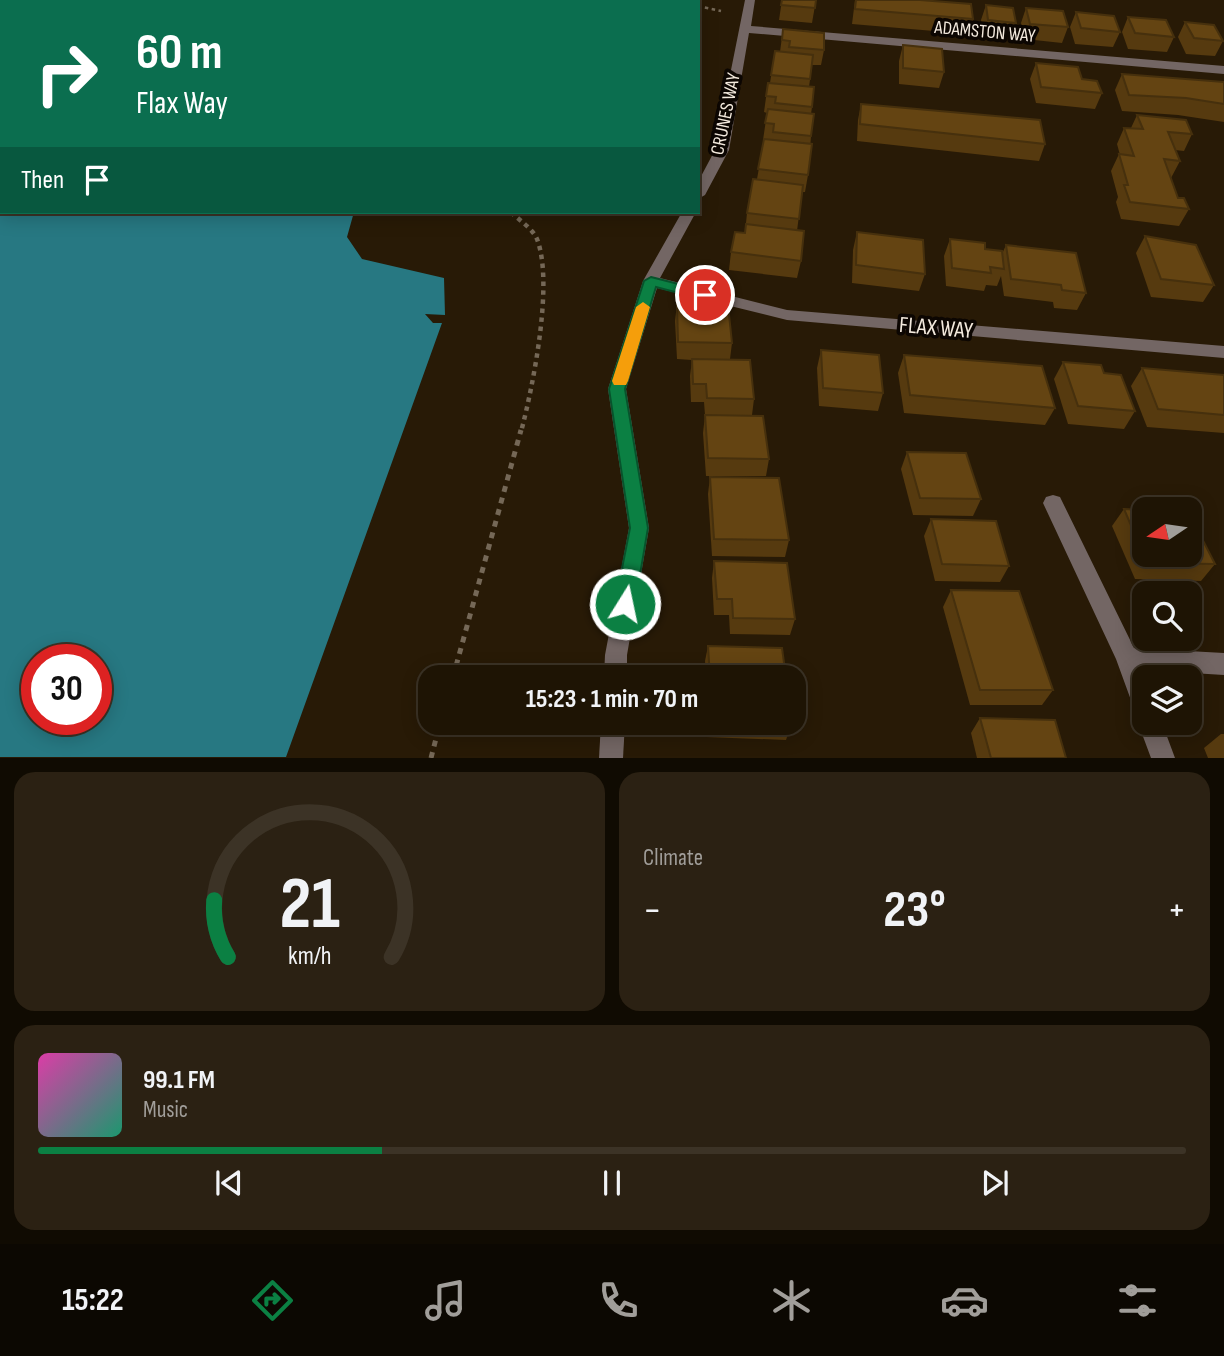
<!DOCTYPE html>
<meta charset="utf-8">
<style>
:root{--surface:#1e1404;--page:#2b2113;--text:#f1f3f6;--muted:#a19e9a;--line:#3c3326;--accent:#0b8043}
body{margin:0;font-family:"Sofia Sans Condensed",sans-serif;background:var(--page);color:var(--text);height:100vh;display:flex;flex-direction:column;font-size:26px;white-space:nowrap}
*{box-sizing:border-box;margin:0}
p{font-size:23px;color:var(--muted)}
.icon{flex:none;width:38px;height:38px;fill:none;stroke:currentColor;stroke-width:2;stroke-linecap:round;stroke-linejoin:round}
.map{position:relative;height:758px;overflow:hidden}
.details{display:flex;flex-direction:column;gap:14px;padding:14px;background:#100b02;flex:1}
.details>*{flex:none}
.banner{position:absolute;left:0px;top:0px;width:700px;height:214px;box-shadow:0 4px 18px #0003,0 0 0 2px var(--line);background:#0b6e4f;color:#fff;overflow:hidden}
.needle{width:46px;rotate:257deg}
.controls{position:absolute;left:1132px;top:497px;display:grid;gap:14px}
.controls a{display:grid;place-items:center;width:70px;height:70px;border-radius:14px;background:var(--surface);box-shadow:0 4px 18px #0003,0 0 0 2px var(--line);font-size:35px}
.speed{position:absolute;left:21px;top:644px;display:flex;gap:14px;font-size:35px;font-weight:700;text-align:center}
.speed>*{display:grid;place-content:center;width:91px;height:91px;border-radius:50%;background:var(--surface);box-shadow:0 4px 18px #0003,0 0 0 2px var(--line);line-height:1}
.speed .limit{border:10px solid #d22;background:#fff;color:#111}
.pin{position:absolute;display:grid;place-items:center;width:60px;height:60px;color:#fff;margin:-30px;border:4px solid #fff;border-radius:50%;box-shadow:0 2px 7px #0007}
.me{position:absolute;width:77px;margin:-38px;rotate:10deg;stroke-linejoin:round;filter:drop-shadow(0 0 5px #0008)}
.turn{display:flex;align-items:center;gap:24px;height:147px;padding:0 21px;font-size:32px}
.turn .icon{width:91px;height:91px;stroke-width:2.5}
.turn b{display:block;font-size:49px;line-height:60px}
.then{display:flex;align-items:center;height:66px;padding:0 21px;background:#0003;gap:14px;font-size:26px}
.big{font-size:52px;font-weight:700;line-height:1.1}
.details .tile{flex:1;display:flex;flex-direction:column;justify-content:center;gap:10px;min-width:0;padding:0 24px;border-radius:21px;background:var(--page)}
.details .dial{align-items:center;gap:0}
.dial svg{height:182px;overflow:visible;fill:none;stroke:var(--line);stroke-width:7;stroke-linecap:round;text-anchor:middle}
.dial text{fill:var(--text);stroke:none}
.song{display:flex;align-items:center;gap:21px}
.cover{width:84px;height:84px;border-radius:10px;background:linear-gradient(135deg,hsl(320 70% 55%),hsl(160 70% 35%))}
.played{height:7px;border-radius:4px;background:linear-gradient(90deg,var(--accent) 30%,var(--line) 30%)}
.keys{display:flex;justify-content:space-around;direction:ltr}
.heat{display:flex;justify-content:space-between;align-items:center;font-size:38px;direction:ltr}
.details .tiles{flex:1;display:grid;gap:14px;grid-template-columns:1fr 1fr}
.tile:last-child{grid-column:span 2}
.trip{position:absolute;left:418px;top:665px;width:388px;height:70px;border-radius:21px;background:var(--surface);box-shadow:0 4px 18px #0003,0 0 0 2px var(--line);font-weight:700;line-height:70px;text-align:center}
.tabs{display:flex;height:112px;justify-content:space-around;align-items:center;background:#0c0802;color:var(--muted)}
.tabs .icon{width:49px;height:49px}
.tabs .current{color:var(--accent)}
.tabs b{font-size:32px;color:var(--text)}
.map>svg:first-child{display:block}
</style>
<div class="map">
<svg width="1224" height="758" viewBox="0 0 1224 758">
<rect width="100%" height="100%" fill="#281a06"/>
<path fill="#277882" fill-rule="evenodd" d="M0,0H522L2,2V212H354L347,237L362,259L444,278L445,315L425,314L433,323H442L286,757H0ZM37,660H96V719H37Z"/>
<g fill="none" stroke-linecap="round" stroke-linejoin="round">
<g stroke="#756857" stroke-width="2.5" stroke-dasharray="3.5 3.5" stroke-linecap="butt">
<polyline points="662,0 682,2"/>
<polyline points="698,6 721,11"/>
</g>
<path stroke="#756857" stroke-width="4.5" stroke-dasharray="4.5 4.5" stroke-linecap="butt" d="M511,212C519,220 533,229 537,239C554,283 533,386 521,432"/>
<g stroke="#756857" stroke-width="5" stroke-dasharray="6 6" stroke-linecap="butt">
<polyline points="453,677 521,430"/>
<polyline points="431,758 440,723"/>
</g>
<g fill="#736664" fill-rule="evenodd">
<polygon points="745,0 755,0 751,26 1224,66 1224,74 749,33 729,150 705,195 698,199 698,182 715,150"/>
<polygon points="682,212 696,212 660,278 787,310 1224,346 1224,358 787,320 657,288 626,389 649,528 627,655 627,677 604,677 605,655 629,528 608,389 643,281"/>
<polygon points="1053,495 1060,497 1134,648 1224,653 1224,675 1143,670 1145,677 1144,723 1162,723 1175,758 1151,758 1138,723 1141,716 1136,714 1116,659 1043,503 1046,497"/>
<polygon points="601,723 625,723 623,758 599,758"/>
</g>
</g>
<g fill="#563a0f">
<polygon points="782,0 816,0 812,23 779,20"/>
<polygon points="855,0 920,0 973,19 969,34 852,24"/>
<polygon points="986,5 1016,23 1011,38 983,36 981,20"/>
<polygon points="1026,8 1068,27 1062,43 1025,39 1021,23"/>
<polygon points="1076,12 1120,32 1113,47 1075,44 1070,27"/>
<polygon points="1128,17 1174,37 1167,52 1128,49 1122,32"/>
<polygon points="1185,22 1223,41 1215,56 1186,54 1178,37"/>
<polygon points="783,29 824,50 821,65 812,65 809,87 812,107 811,114 811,136 808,175 805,192 802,192 797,231 801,261 797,278 729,270 731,252 745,233 747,213 757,179 764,140 763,140 767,113 764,112 768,83 770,83 775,51 780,52"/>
<polygon points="903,45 944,72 939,88 899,84 899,61"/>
<polygon points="1036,63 1082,79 1102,93 1095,109 1036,103 1030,79"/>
<polygon points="1122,74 1224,82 1224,122 1178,115 1122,111 1115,90"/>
<polygon points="861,104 1045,144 1039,161 857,141 858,120"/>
<polygon points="1137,115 1192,134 1184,151 1175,150 1180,161 1171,178 1178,198 1189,209 1179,226 1121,219 1116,202 1118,197 1111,171 1119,154 1120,155 1117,144 1124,128 1131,128"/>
<polygon points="857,232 925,274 919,291 852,283 853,250"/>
<polygon points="1145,236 1214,285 1203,302 1151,297 1136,253"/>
<polygon points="950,239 1002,254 1006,245 1086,293 1077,310 1054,308 1053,302 1004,296 1001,276 997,286 986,285 984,291 946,286 944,256"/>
<polygon points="677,304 732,343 730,359 754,399 752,415 769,459 766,476 706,476 703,433 705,415 704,402 691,402 690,376 692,360 677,359 675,321"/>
<polygon points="821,350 883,393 878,411 819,406 817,368"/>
<polygon points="904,355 1055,408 1045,425 904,413 898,373"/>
<polygon points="1063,362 1104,373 1135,411 1124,429 1068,424 1054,379"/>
<polygon points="1142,368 1224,375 1224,433 1147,427 1131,386"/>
<polygon points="907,452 981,499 973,516 913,515 901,469"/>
<polygon points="710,477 789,540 785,557 712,556 708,494"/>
<polygon points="1124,509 1215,564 1201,581 1135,579 1112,526"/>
<polygon points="931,519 1009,566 1000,582 935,581 924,536"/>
<polygon points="714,561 795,619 790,635 730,634 729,615 714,615 712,578"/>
<polygon points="951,590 1053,690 1042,705 970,705 943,607"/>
<polygon points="708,646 786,677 706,677 705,661"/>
<polygon points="980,718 1066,758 977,758 971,733"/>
<polygon points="705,723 791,723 791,725 786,740 706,737"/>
<polygon points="1221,734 1224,734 1224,758 1208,758 1204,748"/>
</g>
<g fill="#644412" stroke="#46300d" stroke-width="2">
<polygon points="782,0 816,0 815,8 781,5"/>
<polygon points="856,0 920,0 971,4 973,19 855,9"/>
<polygon points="986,5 1013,8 1016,23 988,20"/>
<polygon points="1026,8 1063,11 1068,27 1030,24"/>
<polygon points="1076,12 1114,16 1120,32 1081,28"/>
<polygon points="1128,17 1166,20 1174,37 1135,33"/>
<polygon points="1185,22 1214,25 1223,41 1194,38"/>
<polygon points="783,29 824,33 824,50 789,47 790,41 782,40"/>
<polygon points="903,45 942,49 944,72 903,68"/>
<polygon points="775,51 813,55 810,79 771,75"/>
<polygon points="1036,63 1078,67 1082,79 1097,81 1102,93 1041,87"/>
<polygon points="1122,74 1224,82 1224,104 1186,98 1129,95"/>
<polygon points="768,83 814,87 812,107 775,103 776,97 766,96"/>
<polygon points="861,104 1040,120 1045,144 860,124"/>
<polygon points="768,109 814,114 811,136 773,132 774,124 765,123"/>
<polygon points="1137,115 1186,120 1192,134 1168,132 1180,161 1164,159 1178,198 1184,198 1189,209 1130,202 1124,185 1128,185 1119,154 1134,156 1124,128 1143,129"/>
<polygon points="764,139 812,144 808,175 758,169"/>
<polygon points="753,179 803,185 799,219 747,213"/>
<polygon points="746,224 804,231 801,261 731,252 735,232 745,233"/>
<polygon points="857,232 923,240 925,274 856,265"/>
<polygon points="1145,236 1196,245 1214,285 1161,279"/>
<polygon points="950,239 985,243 985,249 1002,251 1004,269 990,267 991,273 952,268"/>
<polygon points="1006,245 1076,253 1086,293 1062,290 1061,285 1011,279"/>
<polygon points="677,304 728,305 732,343 678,342"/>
<polygon points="821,350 879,355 883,393 823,388"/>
<polygon points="904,355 1042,366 1055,408 910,395"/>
<polygon points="692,359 750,360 754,399 707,398 706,384 693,384"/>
<polygon points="1063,362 1101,365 1104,373 1121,375 1135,411 1078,406"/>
<polygon points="1142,368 1224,375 1224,415 1158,409"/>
<polygon points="705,415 763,416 769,459 708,458"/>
<polygon points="907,452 966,453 981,499 920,498"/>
<polygon points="710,477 779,478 789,540 714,539"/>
<polygon points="1124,509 1144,510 1144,555 1190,555 1190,515 1215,564 1147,563"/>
<polygon points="931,519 996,521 1009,566 942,564"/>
<polygon points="714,561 787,563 795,619 733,618 732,599 717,599"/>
<polygon points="951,590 1019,591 1053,690 980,690"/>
<polygon points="708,646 782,648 786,677 710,677"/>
<polygon points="980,718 1055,720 1066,758 991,758"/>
<polygon points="708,723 791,723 791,725"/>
</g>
<polygon fill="#0b8043" stroke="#07532c" stroke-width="2" points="651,277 710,292 713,295 705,300 656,287 625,389 648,528 635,604 632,610 625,613 618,610 615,604 630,528 609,389 644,281"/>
<polygon fill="#f59e0b" points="643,302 650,307 628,381 626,385 614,385 612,381 636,307"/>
<g text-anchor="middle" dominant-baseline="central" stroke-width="7" stroke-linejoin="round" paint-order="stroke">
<g font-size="19" fill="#f4eade" stroke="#0c0602">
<text transform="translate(985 32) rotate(5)">ADAMSTON WAY</text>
<text transform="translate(726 114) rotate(-78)">CRUNES WAY</text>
</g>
<g font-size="23" fill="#f4eade" stroke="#0c0602">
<text transform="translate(936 328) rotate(5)">FLAX WAY</text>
</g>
</g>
</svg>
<div class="controls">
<a><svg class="needle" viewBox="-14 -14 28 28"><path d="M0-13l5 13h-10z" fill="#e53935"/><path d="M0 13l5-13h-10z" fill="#a19e9a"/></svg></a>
<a><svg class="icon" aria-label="search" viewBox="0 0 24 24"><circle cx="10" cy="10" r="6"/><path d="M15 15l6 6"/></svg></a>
<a><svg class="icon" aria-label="layers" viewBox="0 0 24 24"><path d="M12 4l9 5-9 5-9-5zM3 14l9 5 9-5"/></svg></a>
</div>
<div class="speed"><div class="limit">30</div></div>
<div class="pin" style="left:705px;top:295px;background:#d93025"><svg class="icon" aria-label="arrive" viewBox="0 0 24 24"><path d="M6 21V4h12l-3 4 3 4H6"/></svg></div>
<svg class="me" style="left:625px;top:604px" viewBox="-20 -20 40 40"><circle r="17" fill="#0b8043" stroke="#fff" stroke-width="3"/><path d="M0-11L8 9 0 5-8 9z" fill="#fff"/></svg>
<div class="trip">15:23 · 1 min · 70 m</div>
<div class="banner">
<div class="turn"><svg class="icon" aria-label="right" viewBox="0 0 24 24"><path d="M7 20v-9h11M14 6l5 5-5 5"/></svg><div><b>60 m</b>Flax Way</div></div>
<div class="then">Then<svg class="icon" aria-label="arrive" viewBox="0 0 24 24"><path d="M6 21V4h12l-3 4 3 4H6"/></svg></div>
</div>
</div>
<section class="details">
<div class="tiles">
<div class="tile dial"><svg viewBox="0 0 100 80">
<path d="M14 69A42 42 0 1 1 86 69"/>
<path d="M14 69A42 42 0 0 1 8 44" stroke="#0b8043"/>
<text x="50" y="56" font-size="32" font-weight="700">21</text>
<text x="50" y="72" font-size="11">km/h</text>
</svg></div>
<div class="tile"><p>Climate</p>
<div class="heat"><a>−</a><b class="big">23°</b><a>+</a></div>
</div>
<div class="tile">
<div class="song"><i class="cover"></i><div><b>99.1 FM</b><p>Music</p></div></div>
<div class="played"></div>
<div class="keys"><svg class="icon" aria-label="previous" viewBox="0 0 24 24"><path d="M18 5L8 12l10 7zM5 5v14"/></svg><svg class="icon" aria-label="pause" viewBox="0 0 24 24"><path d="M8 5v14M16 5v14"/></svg><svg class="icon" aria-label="next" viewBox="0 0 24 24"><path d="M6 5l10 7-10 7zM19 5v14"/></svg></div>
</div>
</div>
</section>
<nav class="tabs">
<b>15:22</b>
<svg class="icon current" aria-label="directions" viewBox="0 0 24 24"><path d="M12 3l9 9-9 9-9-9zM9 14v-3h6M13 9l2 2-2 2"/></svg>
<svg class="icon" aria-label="music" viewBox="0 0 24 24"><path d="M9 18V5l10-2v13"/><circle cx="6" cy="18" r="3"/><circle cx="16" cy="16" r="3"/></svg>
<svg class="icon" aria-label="phone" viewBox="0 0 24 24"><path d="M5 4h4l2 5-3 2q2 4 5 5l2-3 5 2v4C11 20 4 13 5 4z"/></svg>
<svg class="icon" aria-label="climate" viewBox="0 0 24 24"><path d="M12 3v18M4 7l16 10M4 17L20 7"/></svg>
<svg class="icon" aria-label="car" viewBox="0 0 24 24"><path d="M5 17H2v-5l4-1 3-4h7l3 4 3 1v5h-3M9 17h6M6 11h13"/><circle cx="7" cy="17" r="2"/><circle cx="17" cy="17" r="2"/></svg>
<svg class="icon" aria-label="filters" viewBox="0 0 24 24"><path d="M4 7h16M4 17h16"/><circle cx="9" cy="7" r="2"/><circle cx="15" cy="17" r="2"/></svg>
</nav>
